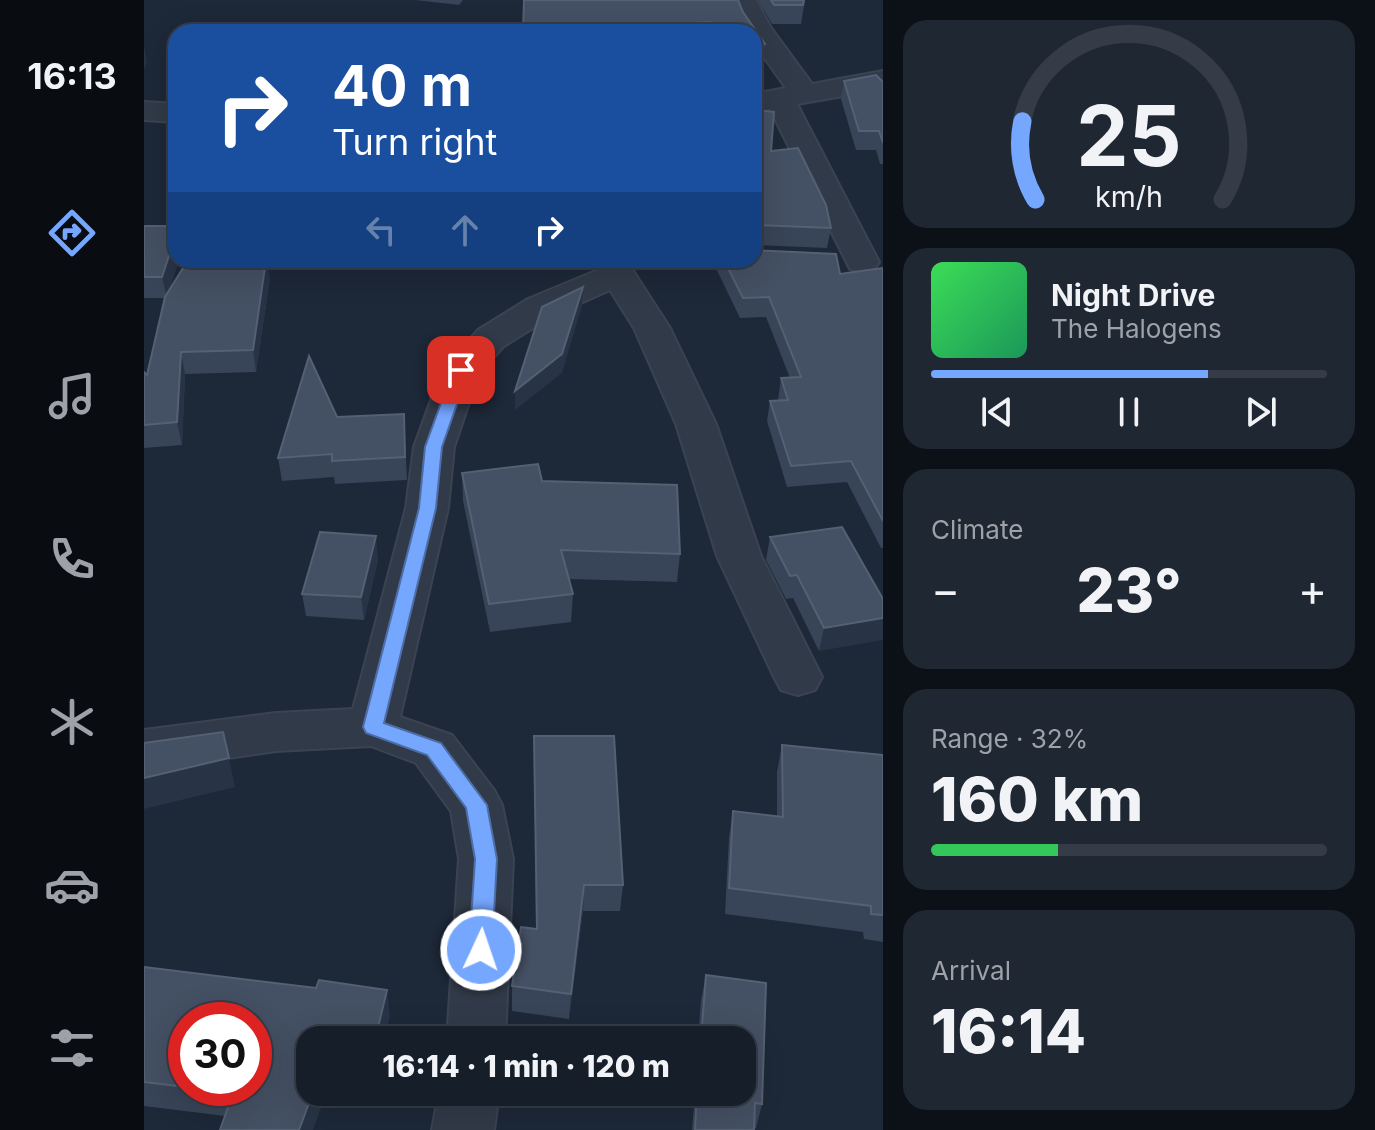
<!DOCTYPE html>
<meta charset="utf-8">
<style>
:root{--surface:#161e2a;--page:#1f2732;--text:#f1f3f6;--muted:#9ea2a8;--line:#353c47;--accent:#76a7ff}
body{margin:0;font-family:Inter,sans-serif;background:var(--page);color:var(--text);height:100vh;display:flex;flex-direction:column;font-size:30px;white-space:nowrap}
*{box-sizing:border-box;margin:0}
p{font-size:26px;color:var(--muted)}
.icon{flex:none;width:44px;height:44px;fill:none;stroke:currentColor;stroke-width:2;stroke-linecap:round;stroke-linejoin:round}
.map{position:relative;flex:1;overflow:hidden}
.side{display:flex;flex-direction:column;gap:20px;padding:20px;background:#0c1017;width:492px}
.side>*{flex:none}
.hud{position:absolute;left:24px;top:24px;width:594px;height:244px;border-radius:24px;box-shadow:0 8px 32px #0002,0 0 0 2px var(--line);background:#1a4fa0;color:#fff;overflow:hidden}
.speed{position:absolute;left:24px;top:1002px;display:flex;gap:16px;font-size:40px;font-weight:700;text-align:center}
.speed>*{display:grid;place-content:center;width:104px;height:104px;border-radius:50%;background:var(--surface);box-shadow:0 8px 32px #0002,0 0 0 2px var(--line);line-height:1}
.speed .limit{border:12px solid #d22;background:#fff;color:#111}
.pin{position:absolute;display:grid;place-items:center;width:68px;height:68px;color:#fff;margin:-34px;border-radius:16px;box-shadow:0 4px 12px #0006}
.me{position:absolute;width:88px;margin:-44px;rotate:3deg;stroke-linejoin:round;filter:drop-shadow(0 0 6px #0008)}
.turn{display:flex;align-items:center;gap:28px;height:168px;padding:0 32px;font-size:36px}
.turn .icon{width:104px;height:104px;stroke-width:2.5}
.turn b{display:block;font-size:56px;line-height:68px}
.lanes{display:flex;align-items:center;height:76px;padding:0 32px;background:#0003;justify-content:center;gap:40px;direction:ltr}
.lanes .off{opacity:.35}
.big{font-size:60px;font-weight:800;line-height:1.1}
.side .tile{flex:1;display:flex;flex-direction:column;justify-content:center;gap:12px;min-width:0;padding:0 28px;border-radius:24px;background:var(--page)}
.side .dial{align-items:center;gap:0}
.dial svg{height:208px;overflow:visible;fill:none;stroke:var(--line);stroke-width:7;stroke-linecap:round;text-anchor:middle}
.dial text{fill:var(--text);stroke:none}
.song{display:flex;align-items:center;gap:24px}
.cover{width:96px;height:96px;border-radius:12px;background:linear-gradient(135deg,hsl(130 70% 55%),hsl(150 70% 35%))}
.played{height:8px;border-radius:4px;background:linear-gradient(90deg,var(--accent) 70%,var(--line) 70%)}
.keys{display:flex;justify-content:space-around;direction:ltr}
.heat{display:flex;justify-content:space-between;align-items:center;font-size:44px;direction:ltr}
.charge{height:12px;border-radius:6px;background:linear-gradient(90deg,#34c759 32%,var(--line) 0)}
.trip{position:absolute;left:152px;top:1026px;width:460px;height:80px;border-radius:24px;background:var(--surface);box-shadow:0 8px 32px #0002,0 0 0 2px var(--line);font-weight:800;line-height:80px;text-align:center}
main{display:flex;flex:1;min-height:0}
.tabs{display:flex;flex-direction:column;width:144px;justify-content:space-around;align-items:center;background:#090c11;color:var(--muted)}
.tabs .icon{width:56px;height:56px}
.tabs .on{color:var(--accent)}
.tabs b{font-size:36px;color:var(--text)}
.map>svg:first-child{display:block}
</style>
<main>
<nav class="tabs">
<b>16:13</b>
<svg class="icon on" aria-label="directions" viewBox="0 0 24 24"><path d="M12 3l9 9-9 9-9-9zM9 14v-3h6M13 9l2 2-2 2"/></svg>
<svg class="icon" aria-label="music" viewBox="0 0 24 24"><path d="M9 18V5l10-2v13"/><circle cx="6" cy="18" r="3"/><circle cx="16" cy="16" r="3"/></svg>
<svg class="icon" aria-label="phone" viewBox="0 0 24 24"><path d="M5 4h4l2 5-3 2q2 4 5 5l2-3 5 2v4C11 20 4 13 5 4z"/></svg>
<svg class="icon" aria-label="climate" viewBox="0 0 24 24"><path d="M12 3v18M4 7l16 10M4 17L20 7"/></svg>
<svg class="icon" aria-label="car" viewBox="0 0 24 24"><path d="M5 17H2v-5l4-1 3-4h7l3 4 3 1v5h-3M9 17h6M6 11h13"/><circle cx="7" cy="17" r="2"/><circle cx="17" cy="17" r="2"/></svg>
<svg class="icon" aria-label="filters" viewBox="0 0 24 24"><path d="M4 7h16M4 17h16"/><circle cx="9" cy="7" r="2"/><circle cx="15" cy="17" r="2"/></svg>
</nav>
<div class="map">
<svg width="739" height="1130" viewBox="0 0 739 1130">
<rect width="100%" height="100%" fill="#1d2838"/>
<g fill="none" stroke-linecap="round" stroke-linejoin="round">
<defs>
<g id="street">
<polygon points="586,0 612,0 627,28 668,84 739,71 739,89 653,104 735,262 730,269 718,272 706,269 626,109 610,112 610,94 642,88 610,43 610,32 600,29"/>
<polygon points="0,102 32,104 32,122 0,120"/>
<polygon points="448,260 482,260 526,328 572,424 617,556 678,677 671,690 654,695 637,690 630,677 573,556 532,424 490,328 466,290 410,315 360,346 335,373 310,447 304,508 256,717 308,735 350,790 358,805 369,859 361,1040 303,1040 315,859 307,811 272,763 227,746 132,751 0,770 0,730 132,713 209,709 262,508 270,447 298,370 334,330 384,299 454,270"/>
<polygon points="295,1092 355,1092 350,1130 288,1130"/>
</g>
</defs>
<use href="#street" stroke="#3b4352" stroke-width="4"/>
<use href="#street" fill="#313a48" fill-rule="evenodd"/>
</g>
<g fill="#384457" fill-rule="evenodd">
<polygon points="271,0 319,0 315,5"/>
<polygon points="614,0 661,0 657,24 628,24"/>
<polygon points="599,12 621,44 618,63 610,64 610,32 379,32"/>
<polygon points="700,81 739,82 739,164 736,164 732,150 712,150 697,99"/>
<polygon points="610,110 627,151 687,228 683,248 610,245"/>
<polygon points="0,226 35,260 25,289 126,278 112,372 41,374 38,445 0,448 0,372 3,375 20,298 0,298"/>
<polygon points="146,260 217,260 213,269 147,263"/>
<polygon points="568,260 610,260 696,274 739,268 739,548 737,548 703,482 643,487 623,421 626,401 634,400 637,378 646,378 622,317 596,318"/>
<polygon points="260,414 263,480 191,484 190,477 138,481 134,458 193,417"/>
<polygon points="318,473 398,481 536,554 533,582 425,579 429,594 427,622 346,632 319,501"/>
<polygon points="626,537 739,599 675,651 649,598 642,599 622,560"/>
<polygon points="234,559 220,620 162,616 158,594"/>
<polygon points="390,736 479,885 476,911 439,911 425,1019 368,1011 368,986 392,929"/>
<polygon points="638,745 739,755 739,942 720,939 719,932 581,914 585,837 589,811 633,816 633,772"/>
<path d="M0,967L246,1016L166,1040L81,1116L0,1106ZM42,1020L110,1088H42Z"/>
<polygon points="562,975 622,983 618,1104 612,1128 611,1128 610,1130 548,1130 551,1092 598,1092 598,1040 554,1040 557,1000"/>
<polygon points="195,1092 228,1092 226,1097"/>
</g>
<g fill="#283446">
<polygon points="0,45 3,62 0,70"/>
<polygon points="32,234 32,260 35,260 23,298 18,277"/>
<polygon points="122,260 126,278 112,372 109,350"/>
<polygon points="212,260 217,260 213,269"/>
<polygon points="439,287 438,306 418,373 371,410 371,391"/>
<polygon points="37,352 41,374 38,445 33,422"/>
<polygon points="232,536 234,559 220,620 217,597"/>
<polygon points="739,618 739,640 675,651 680,628"/>
<polygon points="85,758 91,787 0,809 0,778"/>
<polygon points="440,885 439,911 425,1019 427,994"/>
<polygon points="243,990 246,1016 240,1040 231,1040"/>
<polygon points="169,1092 183,1092 169,1130 155,1130"/>
</g>
<g fill="#445063" stroke="#546073" stroke-width="2">
<polygon points="380,0 594,0 599,12 621,44 610,45 610,32 572,32 567,22 494,26 496,32 379,32"/>
<polygon points="627,0 660,0 659,5 630,5"/>
<polygon points="732,75 739,82 739,143 735,131 715,131 700,81"/>
<polygon points="610,110 630,112 627,151 654,148 682,205 687,228 613,225 610,236"/>
<polygon points="0,226 32,226 32,234 18,277 0,277"/>
<polygon points="610,250 692,254 696,274 739,268 739,521 707,461 647,466 626,401 644,400 637,378 657,377 625,297 599,298 580,260 610,260"/>
<polygon points="44,260 122,260 109,350 37,352 33,422 0,425 0,372 3,375 21,297"/>
<polygon points="439,287 418,354 371,391 398,307"/>
<polygon points="165,356 193,417 260,414 261,457 188,461 188,454 134,458"/>
<polygon points="394,464 398,481 533,485 536,554 417,550 429,594 345,604 318,473"/>
<polygon points="698,527 739,599 739,618 680,628 653,575 646,576 626,537"/>
<polygon points="176,532 232,536 217,597 158,594"/>
<polygon points="79,732 85,758 0,778 0,743"/>
<polygon points="390,736 470,736 479,885 440,885 427,994 368,986 377,927 393,929"/>
<polygon points="638,745 739,755 739,915 727,914 727,906 585,888 589,811 639,817"/>
<polygon points="0,967 172,988 175,980 243,990 231,1040 166,1040 166,1092 169,1092 155,1130 76,1130 89,1093 47,1088 110,1088 110,1020 42,1020 42,1087 0,1082"/>
<polygon points="562,975 622,983 618,1104 611,1103 610,1130 551,1130 553,1092 598,1092 598,1040 557,1040"/>
</g>
<polygon fill="#76a7ff" stroke="#4d6da6" stroke-width="2" points="317,366 325,370 298,447 292,508 240,723 297,743 343,805 353,859 348,950 345,957 337,960 329,957 325,950 331,859 322,808 283,755 222,733 219,727 275,508 281,447 309,370"/>
</svg>
<div class="speed"><div class="limit">30</div></div>
<div class="pin" style="left:317px;top:370px;background:#d93025"><svg class="icon" aria-label="arrive" viewBox="0 0 24 24"><path d="M6 21V4h12l-3 4 3 4H6"/></svg></div>
<svg class="me" style="left:337px;top:950px" viewBox="-20 -20 40 40"><circle r="17" fill="#76a7ff" stroke="#fff" stroke-width="3"/><path d="M0-11L8 9 0 5-8 9z" fill="#fff"/></svg>
<div class="trip">16:14 · 1 min · 120 m</div>
<div class="hud">
<div class="turn"><svg class="icon" aria-label="right" viewBox="0 0 24 24"><path d="M7 20v-9h11M14 6l5 5-5 5"/></svg><div><b>40 m</b>Turn right</div></div>
<div class="lanes"><svg class="icon off" aria-label="left" viewBox="0 0 24 24"><path d="M17 20v-9H6M10 6l-5 5 5 5"/></svg><svg class="icon off" aria-label="ahead" viewBox="0 0 24 24"><path d="M12 20V5M6 11l6-6 6 6"/></svg><svg class="icon" aria-label="right" viewBox="0 0 24 24"><path d="M7 20v-9h11M14 6l5 5-5 5"/></svg></div>
</div>
</div>
<section class="side">
<div class="tile dial"><svg viewBox="0 0 100 80">
<path d="M14 69A42 42 0 1 1 86 69"/>
<path d="M14 69A42 42 0 0 1 9 39" stroke="#76a7ff"/>
<text x="50" y="56" font-size="32" font-weight="700">25</text>
<text x="50" y="72" font-size="11">km/h</text>
</svg></div>
<div class="tile">
<div class="song"><i class="cover"></i><div><b>Night Drive</b><p>The Halogens</p></div></div>
<div class="played"></div>
<div class="keys"><svg class="icon" aria-label="previous" viewBox="0 0 24 24"><path d="M18 5L8 12l10 7zM5 5v14"/></svg><svg class="icon" aria-label="pause" viewBox="0 0 24 24"><path d="M8 5v14M16 5v14"/></svg><svg class="icon" aria-label="next" viewBox="0 0 24 24"><path d="M6 5l10 7-10 7zM19 5v14"/></svg></div>
</div>
<div class="tile"><p>Climate</p>
<div class="heat"><a>−</a><b class="big">23°</b><a>+</a></div>
</div>
<div class="tile"><p>Range · 32%</p><b class="big">160 km</b><div class="charge"></div></div>
<div class="tile"><p>Arrival</p><b class="big">16:14</b></div>
</section>
</main>
